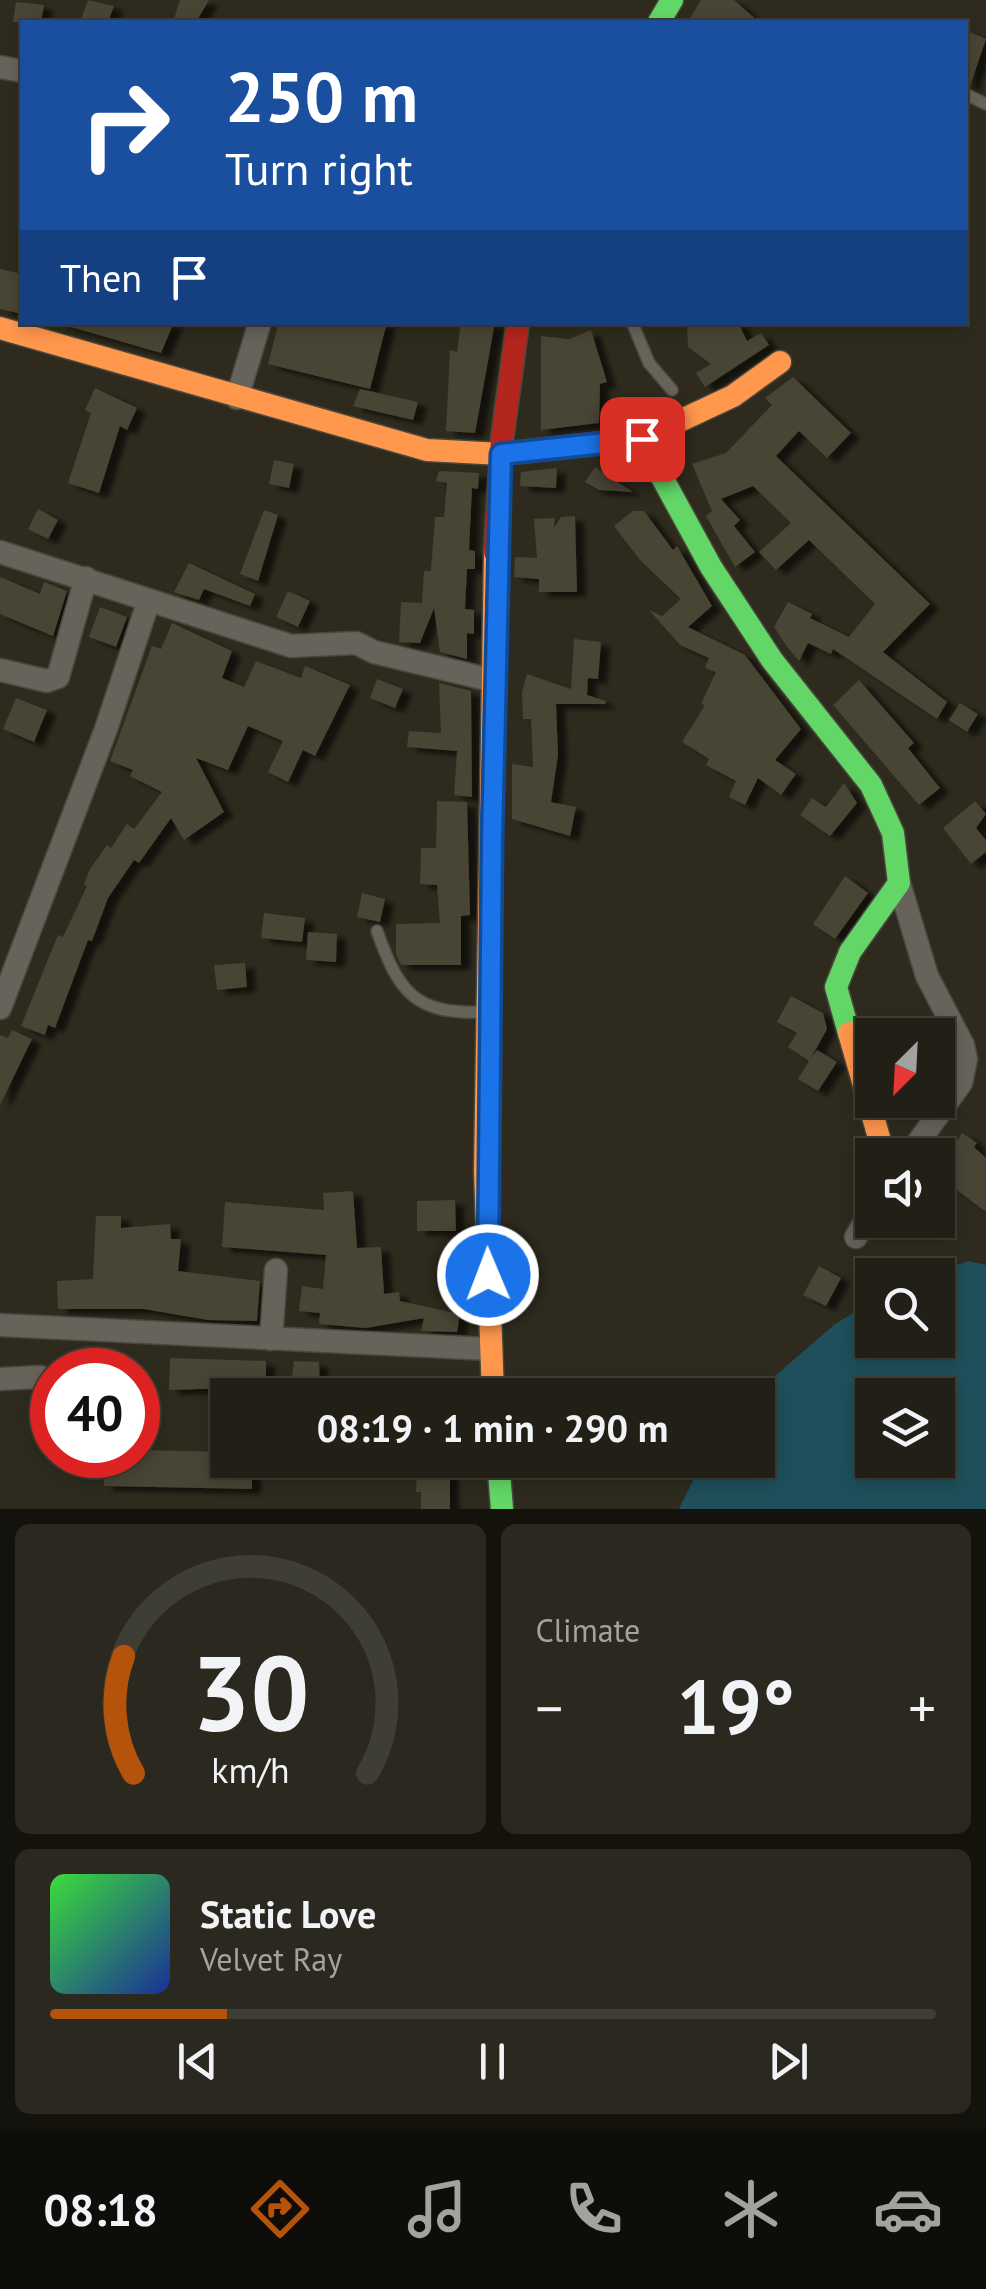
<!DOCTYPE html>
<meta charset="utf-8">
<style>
:root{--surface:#222016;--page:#2a281f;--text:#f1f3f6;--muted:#a2a3a1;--line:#3f3e35;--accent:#b45309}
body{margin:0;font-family:"PT Sans",sans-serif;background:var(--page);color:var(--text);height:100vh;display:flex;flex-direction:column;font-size:38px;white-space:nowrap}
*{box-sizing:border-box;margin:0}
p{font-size:32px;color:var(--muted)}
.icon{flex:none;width:55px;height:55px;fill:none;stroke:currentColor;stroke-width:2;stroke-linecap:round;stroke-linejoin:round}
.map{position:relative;height:1509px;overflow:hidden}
.details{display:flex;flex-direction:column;gap:15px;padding:15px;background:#13120c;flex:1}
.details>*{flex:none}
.top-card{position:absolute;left:20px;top:20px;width:948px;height:305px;border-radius:0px;box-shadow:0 5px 15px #0003,0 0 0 2px var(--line);background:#1a4fa0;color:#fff;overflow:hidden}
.needle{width:65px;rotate:204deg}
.controls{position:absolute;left:855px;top:1018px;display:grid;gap:20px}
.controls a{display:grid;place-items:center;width:100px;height:100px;border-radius:0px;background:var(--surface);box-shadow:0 5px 15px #0003,0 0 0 2px var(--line);font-size:50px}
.speed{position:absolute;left:30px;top:1348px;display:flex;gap:20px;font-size:50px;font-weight:700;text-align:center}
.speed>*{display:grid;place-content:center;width:130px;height:130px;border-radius:50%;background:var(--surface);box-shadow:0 5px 15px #0003,0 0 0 2px var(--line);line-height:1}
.speed .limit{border:15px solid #d22;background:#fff;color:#111}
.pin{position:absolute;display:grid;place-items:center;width:85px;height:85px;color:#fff;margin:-42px;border-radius:20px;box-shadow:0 5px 15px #0006}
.me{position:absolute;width:110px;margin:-55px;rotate:359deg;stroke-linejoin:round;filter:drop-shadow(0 0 8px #0008)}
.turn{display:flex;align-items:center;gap:35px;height:210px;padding:0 40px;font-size:45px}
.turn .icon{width:130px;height:130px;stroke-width:2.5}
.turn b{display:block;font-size:70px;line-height:85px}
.then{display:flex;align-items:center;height:95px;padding:0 40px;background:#0003;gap:20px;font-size:38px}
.big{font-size:75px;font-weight:700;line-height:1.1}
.details .tile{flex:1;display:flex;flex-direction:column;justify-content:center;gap:15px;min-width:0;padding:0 35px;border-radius:15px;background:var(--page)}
.details .dial{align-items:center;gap:0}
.dial svg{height:260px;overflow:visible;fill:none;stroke:var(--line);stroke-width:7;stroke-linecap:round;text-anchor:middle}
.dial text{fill:var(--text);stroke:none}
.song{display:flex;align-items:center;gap:30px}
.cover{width:120px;height:120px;border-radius:15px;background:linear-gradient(135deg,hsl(120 70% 55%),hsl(230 70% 35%))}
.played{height:10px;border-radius:5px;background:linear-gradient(90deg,var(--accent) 20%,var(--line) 20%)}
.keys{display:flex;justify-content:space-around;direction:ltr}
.heat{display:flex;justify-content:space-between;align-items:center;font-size:55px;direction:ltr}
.details .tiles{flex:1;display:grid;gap:15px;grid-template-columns:1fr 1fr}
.tile:last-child{grid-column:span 2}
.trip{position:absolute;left:210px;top:1378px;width:565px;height:100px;border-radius:0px;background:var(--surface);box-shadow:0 5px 15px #0003,0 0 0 2px var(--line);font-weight:700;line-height:100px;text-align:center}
.menu{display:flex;height:160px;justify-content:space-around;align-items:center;background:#0e0d09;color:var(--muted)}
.menu .icon{width:70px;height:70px}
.menu .current{color:var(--accent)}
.menu b{font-size:45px;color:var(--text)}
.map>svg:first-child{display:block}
</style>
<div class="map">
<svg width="986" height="1509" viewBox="0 0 986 1509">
<defs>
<filter id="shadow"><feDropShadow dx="9" dy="5" stdDeviation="2.5" flood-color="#0009"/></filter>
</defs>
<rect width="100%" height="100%" fill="#2e2b1e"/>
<path fill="#1e4f5a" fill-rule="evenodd" d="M969,1261L986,1265V1509H679L703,1460H758V1395H753L835,1324L872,1302V1340H938V1275H926ZM872,1395H938V1460H872Z"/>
<g fill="#484434" filter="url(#shadow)">
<polygon points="88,0 114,6 108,22 80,22"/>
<polygon points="180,0 209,0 196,22 173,22"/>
<polygon points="701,0 734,0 759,22 688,22"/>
<polygon points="16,2 44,5 41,22 13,22"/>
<polygon points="965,30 986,39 970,86 965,85"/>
<polygon points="0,269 22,274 22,314 0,309"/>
<polygon points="54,322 174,322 161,353"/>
<polygon points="279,322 387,322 370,389 268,364"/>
<polygon points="461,322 495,322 475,433 446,431 450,350 457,352"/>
<polygon points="687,322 738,322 747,341 761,333 769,345 705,387 696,373 711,364 688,347"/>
<polygon points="591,330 607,382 600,384 599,423 541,430 541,336 569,339"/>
<polygon points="793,377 851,433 827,458 799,431 776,456 930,604 883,652 947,702 937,719 833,649 831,654 808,643 799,661 788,648 774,627 788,602 812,614 810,618 849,637 875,604 809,540 776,570 759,552 791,523 753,486 721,499 740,520 734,526 755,552 735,567 706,516 712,511 692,464 726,453 772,405 765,398"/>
<polygon points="95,388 137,408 127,430 120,426 99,493 68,483 91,413 85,410"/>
<polygon points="360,389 418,402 413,420 353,406"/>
<polygon points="274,460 294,464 289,488 269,484"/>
<polygon points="595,467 633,492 599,490 585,482"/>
<polygon points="557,468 556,488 520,486 521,472"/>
<polygon points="439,471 479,473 478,489 472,488 469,550 475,551 475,569 467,569 465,609 474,610 474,634 467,633 467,659 440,652 434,608 420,643 399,642 401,602 422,603 424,571 431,571 435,517 444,517 447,483 436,481"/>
<polygon points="38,509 58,520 48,539 28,529"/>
<polygon points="264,510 278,515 258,581 240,574"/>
<polygon points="633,511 644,511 673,550 677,546 712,606 688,627 745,655 801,729 775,760 796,774 781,795 758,778 745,805 729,797 736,781 706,765 709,759 682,742 705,705 701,704 716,672 705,668 709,658 680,645 649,610 662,616 681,599 640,560 614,526"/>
<polygon points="575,516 577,592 539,592 539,579 514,577 515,557 537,558 534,519 555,518 554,527 561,517"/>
<polygon points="189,563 255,594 250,606 204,589 199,600 174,592"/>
<polygon points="0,577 40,594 44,582 67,591 53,636 0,614"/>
<polygon points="288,591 310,601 298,627 276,617"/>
<polygon points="100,607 127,617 116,647 89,637"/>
<polygon points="172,623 232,651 222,678 244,687 256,661 301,678 305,666 350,685 315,756 303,750 288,782 268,772 283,741 248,726 228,770 196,758 224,812 184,840 171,818 139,863 134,860 108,898 92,941 88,940 55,1028 48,1025 45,1035 21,1026 58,935 63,937 87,886 84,884 90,869 107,845 111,848 127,824 134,829 162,792 130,776 133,770 110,761 152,646 161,649"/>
<polygon points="574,639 601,642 598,679 588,678 587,695 606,701 605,704 556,704 558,755 551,802 576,807 570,836 512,819 512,764 533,767 531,719 523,719 522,692 527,674 571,689"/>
<polygon points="377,679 403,689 395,708 370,698"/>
<polygon points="859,680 914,743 908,748 940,788 919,805 833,705"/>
<polygon points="439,683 471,691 472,797 454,795 457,751 407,747 409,731 441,733"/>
<polygon points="16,698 47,710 34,742 3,729"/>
<polygon points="960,703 978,714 967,732 949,720"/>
<polygon points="844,783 857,803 830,836 800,815 812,798 826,807"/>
<polygon points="437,801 467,802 470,915 461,916 461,965 401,965 396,954 396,924 440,923 437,885 420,884 421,848 436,848"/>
<polygon points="975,801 986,814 976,828 986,840 986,852 971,864 943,828"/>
<polygon points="845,876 868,893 835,939 813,924"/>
<polygon points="362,893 385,899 380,922 357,917"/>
<polygon points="264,913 305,918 302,942 261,938"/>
<polygon points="308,932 337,934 336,962 306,960"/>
<polygon points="245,963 247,987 217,990 214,965"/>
<polygon points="791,996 823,1013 827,1029 811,1058 817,1050 837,1062 818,1091 798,1079 809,1061 788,1047 797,1033 777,1022"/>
<polygon points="12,1030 32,1039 0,1105 0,1035 8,1038"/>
<polygon points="962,1133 977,1143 974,1147 986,1158 986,1212 938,1176 938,1141 952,1149"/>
<polygon points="353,1191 357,1248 381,1247 384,1294 399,1292 400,1301 460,1314 457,1332 421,1331 424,1318 366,1328 319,1324 320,1313 299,1311 302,1286 323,1289 326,1255 222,1247 225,1202 324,1210 323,1193"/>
<polygon points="455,1200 456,1231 417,1231 417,1201"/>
<polygon points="96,1216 121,1216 121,1228 170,1224 171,1239 181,1239 178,1271 260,1281 257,1321 208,1320 144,1309 58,1309 57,1281 93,1279"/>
<polygon points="819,1266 841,1278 826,1306 803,1295"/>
<polygon points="170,1358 266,1361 266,1387 169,1390"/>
<polygon points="294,1361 319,1362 320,1387 291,1387"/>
<polygon points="138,1450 228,1452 228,1460 252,1460 252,1489 104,1486 103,1465 130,1464 130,1455 138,1455"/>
<polygon points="417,1460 450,1460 450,1509 421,1509 421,1492 416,1492"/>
</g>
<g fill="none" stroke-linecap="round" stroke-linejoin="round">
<defs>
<g id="lane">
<polyline points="965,94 986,104"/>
<polyline points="632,322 649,363 672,390"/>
<path d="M377,931C399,993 415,1015 486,1012"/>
</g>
<g id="street">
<polyline points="0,67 22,71"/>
<polyline points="237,398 260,322"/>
<polyline points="0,552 291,646 356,643 374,652 495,681"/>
<polyline points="0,670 47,681 58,677 86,578"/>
<polyline points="899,883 927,976 963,1045 966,1059 961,1083 909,1155"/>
<polyline points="0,1008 106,729 148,603"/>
<polyline points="856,1237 872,1210"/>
<polyline points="0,1325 490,1349"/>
<polyline points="271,1339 276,1270"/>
<polyline points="0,1379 40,1377 52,1383"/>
</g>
<g id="fast">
<polyline points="659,22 672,0"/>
<polyline points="641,439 711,567 772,660 871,785 893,833 899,883 850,952 836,987 849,1033"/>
<polyline points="498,1460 502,1509"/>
</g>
<g id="slow">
<polyline points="0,328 427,450 501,454 641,439 733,396 780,362"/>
<polyline points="849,1033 884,1155"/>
<polyline points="493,1395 485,1171 495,552"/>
</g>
<polyline id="jam" points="495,552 502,440 518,322"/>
</defs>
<use href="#lane" stroke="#4a473c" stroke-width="14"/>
<use href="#street" stroke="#4a473c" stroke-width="25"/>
<use href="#fast" stroke="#4a473c" stroke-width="25"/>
<use href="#slow" stroke="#4a473c" stroke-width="25"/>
<use href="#jam" stroke="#4a473c" stroke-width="25"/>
<use href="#lane" stroke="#65635a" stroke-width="11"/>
<use href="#street" stroke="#65635a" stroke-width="22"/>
<use href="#fast" stroke="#63d668" stroke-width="22"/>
<use href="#slow" stroke="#ff974d" stroke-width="22"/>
<use href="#jam" stroke="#b3261e" stroke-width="22"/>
</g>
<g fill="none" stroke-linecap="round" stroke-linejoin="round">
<defs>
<polyline id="route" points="488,1275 492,840 501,454 642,439"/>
</defs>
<use href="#route" stroke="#114b97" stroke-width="25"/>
<use href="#route" stroke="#1a73e8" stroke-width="18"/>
</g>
</svg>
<div class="controls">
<a><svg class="needle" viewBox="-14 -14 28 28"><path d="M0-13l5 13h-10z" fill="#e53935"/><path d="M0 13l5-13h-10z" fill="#a2a3a1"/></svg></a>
<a><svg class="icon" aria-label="sound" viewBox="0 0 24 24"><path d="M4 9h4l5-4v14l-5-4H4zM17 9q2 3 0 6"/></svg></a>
<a><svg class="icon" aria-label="search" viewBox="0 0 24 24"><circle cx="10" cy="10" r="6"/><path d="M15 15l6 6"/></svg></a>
<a><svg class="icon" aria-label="layers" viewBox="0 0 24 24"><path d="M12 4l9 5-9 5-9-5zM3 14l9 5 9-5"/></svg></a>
</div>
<div class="speed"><div class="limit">40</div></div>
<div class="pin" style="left:642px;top:439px;background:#d93025"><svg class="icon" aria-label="arrive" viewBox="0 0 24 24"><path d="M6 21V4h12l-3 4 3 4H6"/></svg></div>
<svg class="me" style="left:488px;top:1275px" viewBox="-20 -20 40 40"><circle r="17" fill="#1a73e8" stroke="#fff" stroke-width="3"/><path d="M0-11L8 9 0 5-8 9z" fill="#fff"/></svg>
<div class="trip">08:19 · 1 min · 290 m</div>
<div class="top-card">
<div class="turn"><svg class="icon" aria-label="right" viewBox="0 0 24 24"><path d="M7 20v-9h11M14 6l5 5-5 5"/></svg><div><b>250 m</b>Turn right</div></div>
<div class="then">Then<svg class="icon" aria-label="arrive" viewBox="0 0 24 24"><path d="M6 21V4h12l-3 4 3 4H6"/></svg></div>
</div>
</div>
<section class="details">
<div class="tiles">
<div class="tile dial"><svg viewBox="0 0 100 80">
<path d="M14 69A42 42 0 1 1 86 69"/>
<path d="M14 69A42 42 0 0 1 11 33" stroke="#b45309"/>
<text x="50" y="56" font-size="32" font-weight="700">30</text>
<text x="50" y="72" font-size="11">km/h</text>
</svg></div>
<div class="tile"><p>Climate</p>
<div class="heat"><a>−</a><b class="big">19°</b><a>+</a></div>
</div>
<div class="tile">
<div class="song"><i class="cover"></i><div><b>Static Love</b><p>Velvet Ray</p></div></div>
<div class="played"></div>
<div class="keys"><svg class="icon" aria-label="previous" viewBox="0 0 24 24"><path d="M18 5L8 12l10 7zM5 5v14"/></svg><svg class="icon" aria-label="pause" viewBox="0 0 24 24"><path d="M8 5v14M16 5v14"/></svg><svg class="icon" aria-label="next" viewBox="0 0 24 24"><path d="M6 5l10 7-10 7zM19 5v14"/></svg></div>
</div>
</div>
</section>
<nav class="menu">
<b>08:18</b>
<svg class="icon current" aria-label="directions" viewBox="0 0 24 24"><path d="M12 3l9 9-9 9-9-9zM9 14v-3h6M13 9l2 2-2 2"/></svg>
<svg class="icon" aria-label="music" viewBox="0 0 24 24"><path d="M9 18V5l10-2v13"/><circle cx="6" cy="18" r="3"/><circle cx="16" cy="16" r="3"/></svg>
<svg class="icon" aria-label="phone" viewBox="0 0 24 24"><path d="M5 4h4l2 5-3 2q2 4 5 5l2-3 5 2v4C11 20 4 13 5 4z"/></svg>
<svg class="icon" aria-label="climate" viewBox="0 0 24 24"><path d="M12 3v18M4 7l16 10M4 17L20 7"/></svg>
<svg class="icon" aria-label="car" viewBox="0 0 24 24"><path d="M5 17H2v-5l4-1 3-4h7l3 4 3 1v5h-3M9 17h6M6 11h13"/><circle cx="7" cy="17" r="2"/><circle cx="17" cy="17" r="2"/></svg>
</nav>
